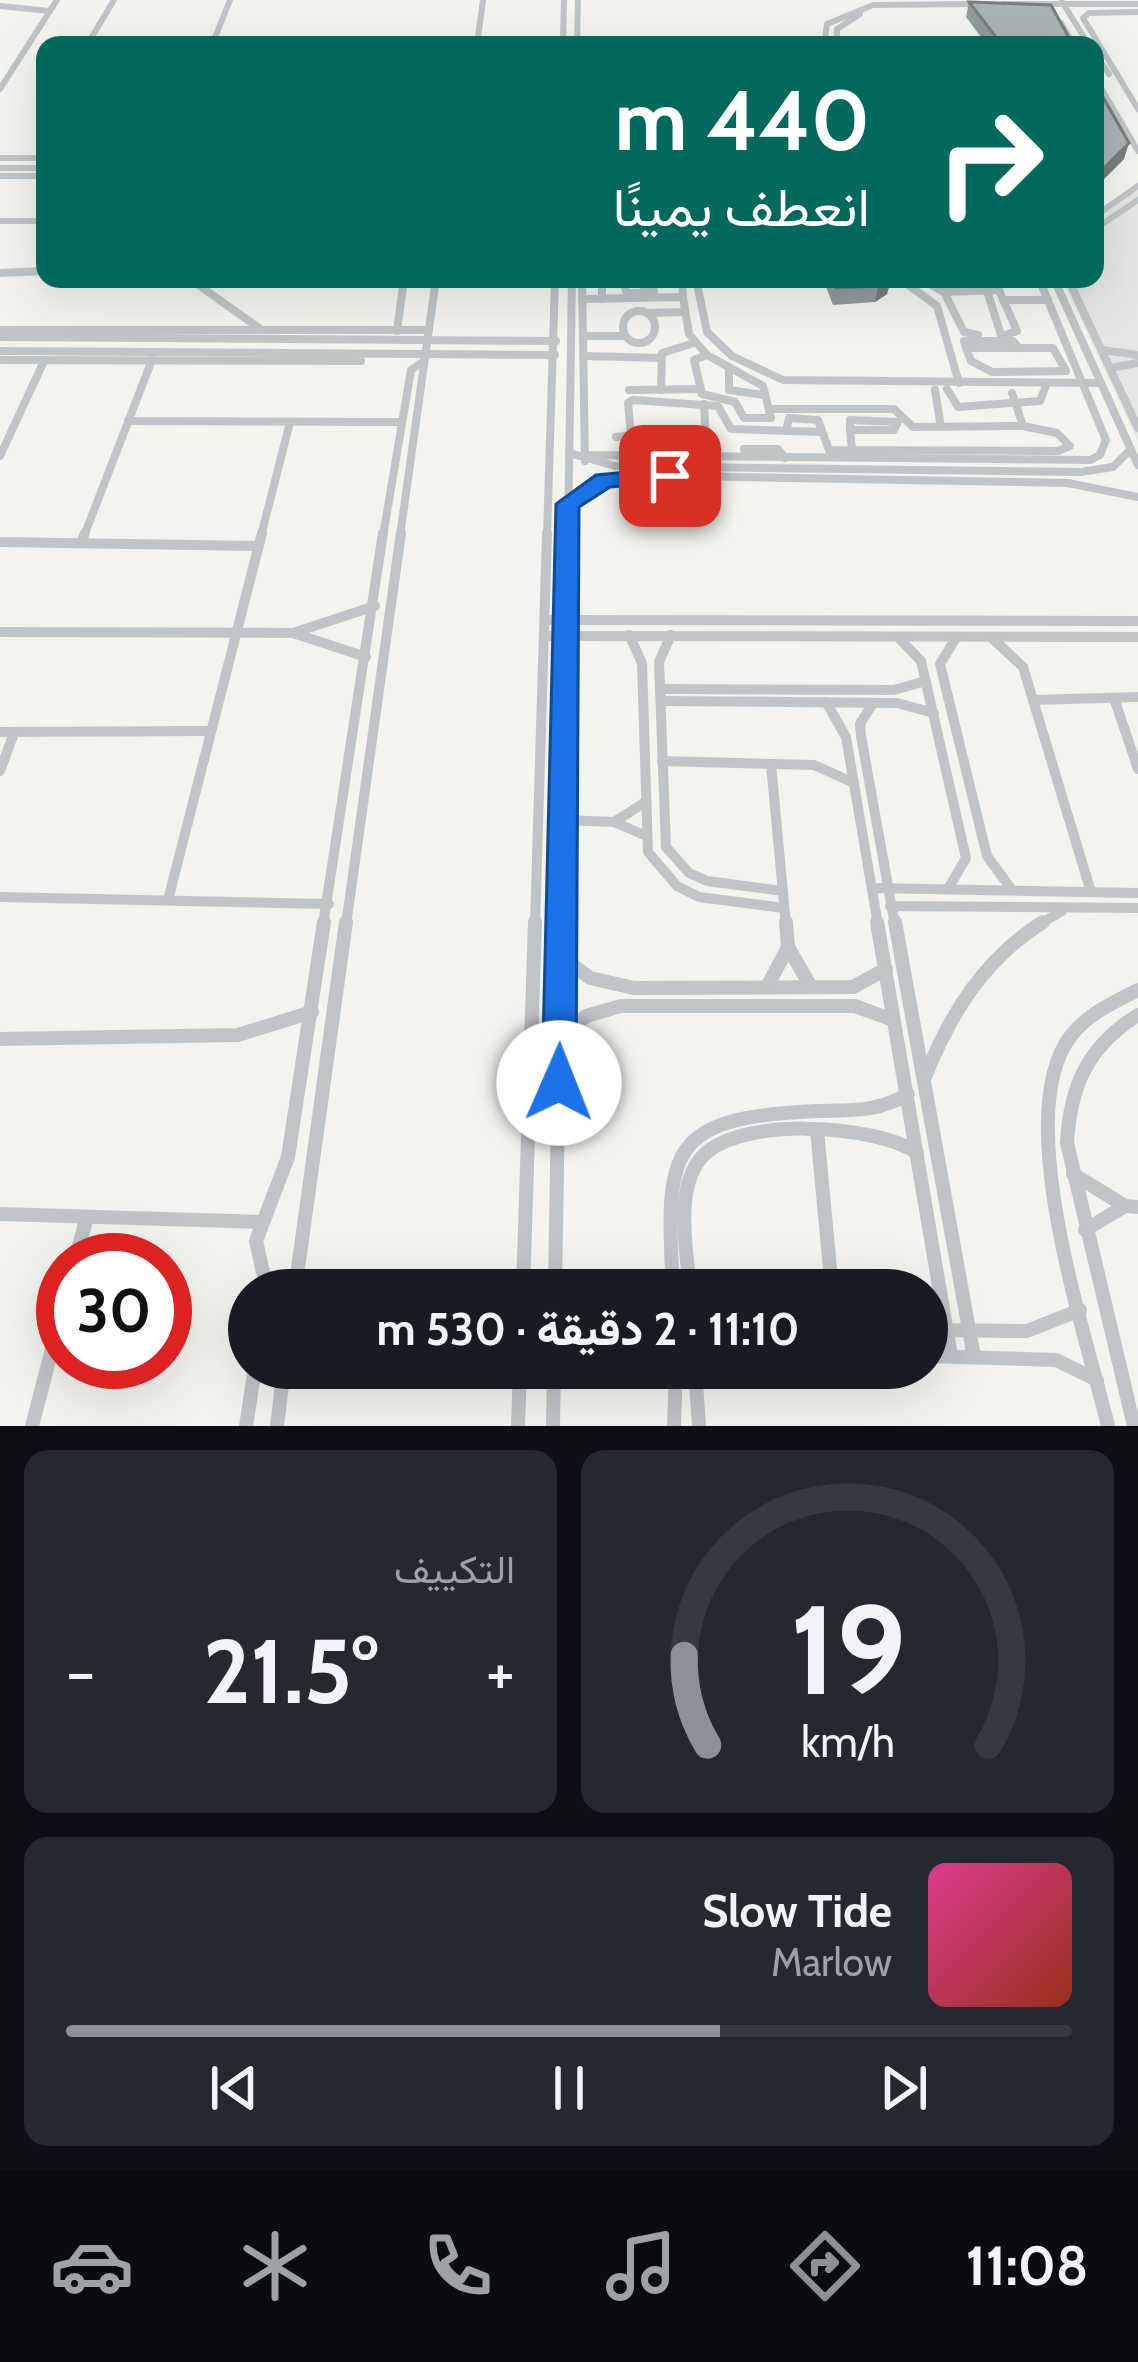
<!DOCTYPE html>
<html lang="ar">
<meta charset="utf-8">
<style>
:root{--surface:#171b24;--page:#242831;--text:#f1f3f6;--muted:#9ea1a6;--line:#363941;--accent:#8c9099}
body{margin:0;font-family:Cabin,Vazirmatn,sans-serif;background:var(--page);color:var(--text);direction:rtl;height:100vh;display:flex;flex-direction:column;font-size:45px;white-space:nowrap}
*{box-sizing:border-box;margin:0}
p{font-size:39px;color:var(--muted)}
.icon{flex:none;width:66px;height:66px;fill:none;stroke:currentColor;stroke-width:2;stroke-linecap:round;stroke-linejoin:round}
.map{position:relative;height:1426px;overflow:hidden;direction:ltr}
.sheet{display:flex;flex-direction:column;gap:24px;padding:24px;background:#0d0f14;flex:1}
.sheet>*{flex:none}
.banner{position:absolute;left:36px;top:36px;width:1068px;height:252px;border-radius:24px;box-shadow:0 12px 48px #0002;direction:rtl;background:#00695c;color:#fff;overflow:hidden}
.speed{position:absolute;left:36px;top:1233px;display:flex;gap:24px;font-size:60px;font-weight:700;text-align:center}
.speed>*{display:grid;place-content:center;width:156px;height:156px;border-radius:50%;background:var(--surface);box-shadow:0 12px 48px #0002;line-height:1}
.speed .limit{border:18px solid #d22;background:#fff;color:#111}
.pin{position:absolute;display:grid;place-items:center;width:102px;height:102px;color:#fff;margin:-51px;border-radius:24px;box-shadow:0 6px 18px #0006}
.me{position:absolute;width:132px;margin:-66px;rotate:1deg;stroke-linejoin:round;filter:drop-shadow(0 0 9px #0008)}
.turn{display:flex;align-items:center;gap:42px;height:252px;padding:0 36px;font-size:54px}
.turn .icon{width:156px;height:156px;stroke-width:2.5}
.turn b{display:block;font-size:84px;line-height:102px}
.big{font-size:90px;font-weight:800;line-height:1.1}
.sheet .widget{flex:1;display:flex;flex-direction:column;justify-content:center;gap:18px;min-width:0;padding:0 42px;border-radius:24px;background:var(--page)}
.sheet .dial{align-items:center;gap:0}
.dial svg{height:312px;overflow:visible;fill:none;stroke:var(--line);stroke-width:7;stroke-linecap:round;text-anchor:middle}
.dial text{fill:var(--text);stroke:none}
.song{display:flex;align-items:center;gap:36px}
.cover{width:144px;height:144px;border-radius:18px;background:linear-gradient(135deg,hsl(330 70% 55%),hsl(10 70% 35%))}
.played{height:12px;border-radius:6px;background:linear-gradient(90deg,var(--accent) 65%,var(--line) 65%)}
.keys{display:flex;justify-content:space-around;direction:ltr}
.heat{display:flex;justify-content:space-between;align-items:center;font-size:66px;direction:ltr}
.sheet .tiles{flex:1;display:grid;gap:24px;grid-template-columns:1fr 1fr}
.widget:last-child{grid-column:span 2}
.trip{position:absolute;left:228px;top:1269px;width:720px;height:120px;border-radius:60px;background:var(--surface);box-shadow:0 12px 48px #0002;font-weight:800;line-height:120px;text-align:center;direction:rtl}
.tabs{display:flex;height:192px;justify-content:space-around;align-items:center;background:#090b0e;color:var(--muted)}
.tabs .icon{width:84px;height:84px}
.tabs .selected{color:var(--accent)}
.tabs b{font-size:54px;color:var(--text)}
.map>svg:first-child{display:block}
</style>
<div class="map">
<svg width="1138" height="1426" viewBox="0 0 1138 1426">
<rect width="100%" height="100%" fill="#f4f4ef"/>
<polygon fill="#e5e5e3" points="1138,190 1138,441 1062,279 1095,279 1095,217"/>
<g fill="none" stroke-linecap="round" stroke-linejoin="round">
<g stroke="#bec4c7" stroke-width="6">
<polyline points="1062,2 1089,45"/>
<polyline points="1003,4 1138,4"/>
<polyline points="0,6 50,11"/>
<polyline points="1138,12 1089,13 1083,18 1138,109"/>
<polyline points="1061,23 1074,45"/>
<polyline points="87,45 114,0"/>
<polyline points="212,45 230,0"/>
<polyline points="477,45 483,0"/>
<polyline points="563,45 564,0"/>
<polyline points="577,45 578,0"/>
<polyline points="824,45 827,24 873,5 979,4"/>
<polyline points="837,45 837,29 860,14"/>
<polyline points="1095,54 1109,74"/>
<polyline points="1095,78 1138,151"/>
<polyline points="0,89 57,0"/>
<polyline points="45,115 45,127"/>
<polyline points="0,158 45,158"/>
<polyline points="0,168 45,168"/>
<polyline points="0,176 45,176"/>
<polyline points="1095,216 1138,186"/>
<polyline points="0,221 45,221"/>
<polyline points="1095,229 1138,200"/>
</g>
<g stroke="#bec4c7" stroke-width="8">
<polyline points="0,273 45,271"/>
<polyline points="190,279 259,328"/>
<polyline points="582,279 585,461"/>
<polyline points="602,279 602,299"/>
<polyline points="622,279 627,293 644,293 645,279"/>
<polyline points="682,279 683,297"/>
<polyline points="696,279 707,332 732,356 783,380 1100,383"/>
<polyline points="900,279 937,306 959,383"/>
<polyline points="920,279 944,292 964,332 978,335"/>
<polyline points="994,279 1017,331 1002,336"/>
<polyline points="1054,279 1138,465"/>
<polyline points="1068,279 1138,428"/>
<polyline points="929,280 955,279"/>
<polyline points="645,291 654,291 653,279"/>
<polyline points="987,291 1002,338"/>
<polyline points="944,292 999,290"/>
<polyline points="582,299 683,297 689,334 707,355"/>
<polyline points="1003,300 1048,300"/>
<circle cx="639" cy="327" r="16"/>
<polyline points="649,313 685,312"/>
<polyline points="0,330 429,330"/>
<polyline points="397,331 404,279"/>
<polyline points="583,336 623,336"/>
<polyline points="0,337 556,341"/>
<polyline points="966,348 1019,348"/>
<polyline points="966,348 971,361 992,372 1066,371 1053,348 1019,348"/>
<polyline points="966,348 964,341 1013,341 1019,348"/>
<polyline points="1102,350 1138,355"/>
<polyline points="0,351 555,355"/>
<polygon points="707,355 763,386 771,418 744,418 735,402 702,394 694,360"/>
<polyline points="583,356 661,358"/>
<polyline points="0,360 361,361"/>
<polyline points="1110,368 1138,363"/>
<polyline points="729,369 729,390 764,395"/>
<polyline points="947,389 958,407 1040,401 1047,383"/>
<polyline points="629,390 700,389"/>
<polyline points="661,390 662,353 694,343"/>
<polyline points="935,390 941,427"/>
<polyline points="704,404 707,457"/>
<polyline points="771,409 894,409 913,427 1023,426 1012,393"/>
<polygon points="850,420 898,422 894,430 850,430"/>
<polyline points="128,421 400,422"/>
<polyline points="850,430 852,449"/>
<polyline points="786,431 789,418 818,420 829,450 1058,451 1070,446 1057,433 1023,426"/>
<polyline points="616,437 631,435 628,403 633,400 718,406 731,429 822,432"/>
<polyline points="744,449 778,449 785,458"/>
<polyline points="569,453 615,466 1081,472 1113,467 1131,449"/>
<polyline points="585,455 1090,460 1100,455 1106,440 1039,279"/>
<polyline points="0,456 44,361"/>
<polyline points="567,504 587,487 626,475 1068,483 1138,497"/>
<polyline points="84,536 152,360"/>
<polyline points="261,536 290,422"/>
<polyline points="383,536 411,370 424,361"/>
<polyline points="400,536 436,279"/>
<polyline points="547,536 555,279"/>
<polyline points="568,536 572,279"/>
</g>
<g stroke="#bec4c7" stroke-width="10">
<polyline points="0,542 259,546"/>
<polyline points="81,543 85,533"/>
<polyline points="545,620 1138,621"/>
<polyline points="0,632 293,633 366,657"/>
<polyline points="296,632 375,606"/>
<polyline points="629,635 642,663 648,852 677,886 699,897 784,908"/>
<polyline points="671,635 659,662 666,847 689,873 707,881 783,891"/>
<polyline points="545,636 1138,637"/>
<polyline points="898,637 921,661 966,858 948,889"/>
<polyline points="991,637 1023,667 1091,892"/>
<polyline points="956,638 940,664 987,856 1012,890"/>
<polyline points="660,689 894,690 926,681"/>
<polyline points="1114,698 1138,769"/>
<polyline points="1033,700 1138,697"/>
<polyline points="661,701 897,703 934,713"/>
<polyline points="826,702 846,737 878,925"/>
<polyline points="873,703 860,724 861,736 895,925"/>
<polyline points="0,732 211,731"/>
<polyline points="662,761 814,765 854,783"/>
<polyline points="771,764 786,925"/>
<polyline points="0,771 14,733"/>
<polyline points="563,820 614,822 644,835"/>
<polyline points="614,822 644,803"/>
<polyline points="872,888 1138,893"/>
<polyline points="0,897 329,904"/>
<polyline points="168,900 262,533"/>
<polyline points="890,906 1138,908"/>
<polyline points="323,925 383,533"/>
<polyline points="346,925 401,533"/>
<polyline points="535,925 547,533"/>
<polyline points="561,925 568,533"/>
<polyline points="1038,925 1062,911"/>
</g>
<g stroke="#bec4c7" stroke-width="14">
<polyline points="786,922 788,947 811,987"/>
<polyline points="877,922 951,1356"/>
<polyline points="895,922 974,1357"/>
<polyline points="561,956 590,978 634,988 853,987 886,969"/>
<polyline points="767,987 788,947"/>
<polyline points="559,1037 586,1016 621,1006 855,1006 893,1020"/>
<polyline points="0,1039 238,1035 312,1012"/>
<path d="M925,1077C950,1014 984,959 1043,922"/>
<polyline points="817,1130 832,1290"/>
<polyline points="1073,1174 1125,1206 1138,1207"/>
<polyline points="0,1214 262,1222"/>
<polyline points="1085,1230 1125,1206"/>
<polyline points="75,1260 87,1217"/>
<polyline points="267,1290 256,1241 288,1157 324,922"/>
<polyline points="295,1290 346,922"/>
<polyline points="523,1290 535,922"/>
<polyline points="555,1290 561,922"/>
<path d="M673,1290C665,1149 667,1117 818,1111C851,1110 879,1112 908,1094"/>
<path d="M690,1290C687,1252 675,1195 698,1162C730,1114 876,1124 917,1153"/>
<polyline points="927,1330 1027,1331 1080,1310"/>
<polyline points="927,1356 1056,1360 1097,1380"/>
<polyline points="695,1368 699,1426"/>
<polyline points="32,1426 63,1307"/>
<polyline points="246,1426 255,1368"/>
<polyline points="277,1426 284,1368"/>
<polyline points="518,1426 520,1368"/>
<polyline points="553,1426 554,1368"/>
<polyline points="674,1426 676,1368"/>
<path d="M1108,1426C1086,1334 1011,1116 1070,1037C1087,1014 1113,1003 1138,990"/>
<path d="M1134,1426L1067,1143C1070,1086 1088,1046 1138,1015"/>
</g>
</g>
<g fill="#919b9d">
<polygon points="969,2 1073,45 987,45 966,17"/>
<polygon points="1095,83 1124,159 1096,187 1095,186"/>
<polygon points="823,279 891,279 887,294 875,302 833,305"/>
</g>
<g fill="#767e80">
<polygon points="1129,143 1124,159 1096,187 1101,171"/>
<polygon points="891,279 887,294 875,302 878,286"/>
</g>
<g fill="#a9b4b7" stroke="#767e80" stroke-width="3">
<polygon points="969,2 1051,5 1073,45 1002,45"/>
<polygon points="1095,83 1129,143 1101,171 1095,168"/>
<polygon points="832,279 889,279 878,286 836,288"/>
</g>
<polygon fill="#1a73e8" stroke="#114b97" stroke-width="3" points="670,468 682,476 679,481 610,487 579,507 576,1083 571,1094 559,1099 547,1094 542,1083 556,504 596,475"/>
</svg>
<div class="speed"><div class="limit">30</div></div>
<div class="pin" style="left:670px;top:476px;background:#d93025"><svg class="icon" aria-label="arrive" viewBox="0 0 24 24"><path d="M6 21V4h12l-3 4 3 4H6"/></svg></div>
<svg class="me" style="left:559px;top:1083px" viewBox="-20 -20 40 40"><circle r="19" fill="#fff"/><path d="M0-13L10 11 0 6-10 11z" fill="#1a73e8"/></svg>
<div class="trip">11:10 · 2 دقيقة · 530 m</div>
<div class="banner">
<div class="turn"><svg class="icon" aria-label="right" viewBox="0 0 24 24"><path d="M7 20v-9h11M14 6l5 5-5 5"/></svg><div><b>440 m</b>انعطف يمينًا</div></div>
</div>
</div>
<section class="sheet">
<div class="tiles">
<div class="widget dial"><svg viewBox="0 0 100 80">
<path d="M14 69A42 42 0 1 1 86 69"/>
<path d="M14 69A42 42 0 0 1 8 46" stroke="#8c9099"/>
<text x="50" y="56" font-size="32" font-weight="700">19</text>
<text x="50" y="72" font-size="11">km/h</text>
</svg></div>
<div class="widget"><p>التكييف</p>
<div class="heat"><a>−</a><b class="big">21.5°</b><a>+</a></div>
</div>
<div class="widget">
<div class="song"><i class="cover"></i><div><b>Slow Tide</b><p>Marlow</p></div></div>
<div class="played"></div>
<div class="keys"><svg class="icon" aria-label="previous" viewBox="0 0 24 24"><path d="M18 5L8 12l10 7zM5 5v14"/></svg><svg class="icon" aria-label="pause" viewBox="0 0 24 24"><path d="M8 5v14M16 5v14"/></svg><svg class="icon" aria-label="next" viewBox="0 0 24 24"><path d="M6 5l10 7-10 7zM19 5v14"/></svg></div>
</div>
</div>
</section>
<nav class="tabs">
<b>11:08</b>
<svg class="icon selected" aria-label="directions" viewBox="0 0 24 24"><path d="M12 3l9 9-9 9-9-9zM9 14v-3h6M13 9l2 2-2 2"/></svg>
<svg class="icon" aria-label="music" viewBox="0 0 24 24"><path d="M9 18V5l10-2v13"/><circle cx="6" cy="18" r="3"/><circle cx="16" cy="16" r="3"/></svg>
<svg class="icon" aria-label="phone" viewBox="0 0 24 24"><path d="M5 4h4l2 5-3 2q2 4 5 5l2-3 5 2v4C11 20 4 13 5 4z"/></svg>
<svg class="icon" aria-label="climate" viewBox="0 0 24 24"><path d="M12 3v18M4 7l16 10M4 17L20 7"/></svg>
<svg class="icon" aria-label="car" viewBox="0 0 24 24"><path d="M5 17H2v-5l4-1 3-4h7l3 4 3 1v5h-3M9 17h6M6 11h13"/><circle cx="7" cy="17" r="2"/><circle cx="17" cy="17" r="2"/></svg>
</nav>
